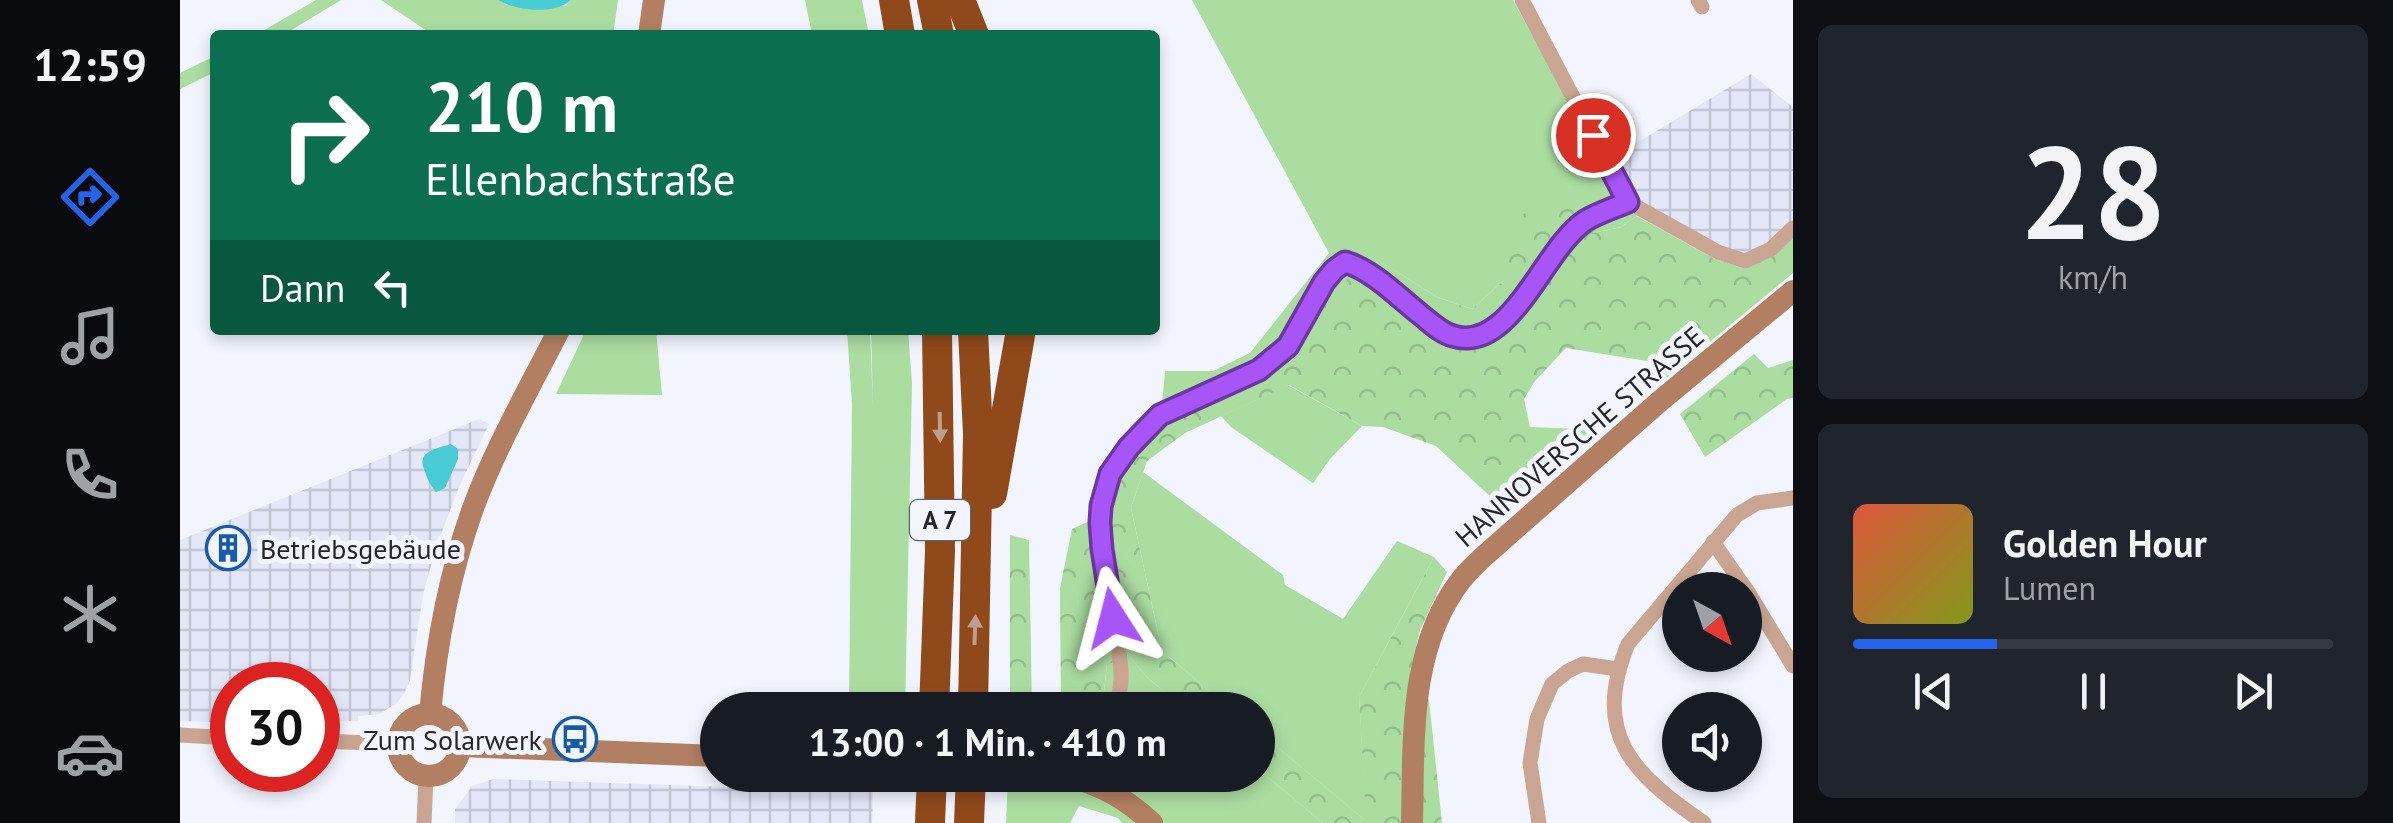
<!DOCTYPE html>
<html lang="de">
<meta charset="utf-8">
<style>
:root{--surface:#171b24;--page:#20242c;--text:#f1f3f6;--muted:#9ea1a6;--line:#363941;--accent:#2563eb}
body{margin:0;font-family:"PT Sans",sans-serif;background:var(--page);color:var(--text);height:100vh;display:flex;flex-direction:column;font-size:38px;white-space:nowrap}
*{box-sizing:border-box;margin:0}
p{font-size:32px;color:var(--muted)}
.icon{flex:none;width:55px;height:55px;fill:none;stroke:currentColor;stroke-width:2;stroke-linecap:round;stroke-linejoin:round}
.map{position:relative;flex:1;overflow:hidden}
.sheet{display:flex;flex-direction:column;gap:25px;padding:25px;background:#0d0f14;width:600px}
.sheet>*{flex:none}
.top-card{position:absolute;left:30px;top:30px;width:950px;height:305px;border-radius:10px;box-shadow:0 5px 15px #0003;background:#0b6e4f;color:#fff;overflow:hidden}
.needle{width:65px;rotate:140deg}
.fabs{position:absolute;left:1482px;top:572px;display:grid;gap:20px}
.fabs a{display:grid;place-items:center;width:100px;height:100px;border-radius:50%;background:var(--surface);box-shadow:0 5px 15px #0003;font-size:50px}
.speed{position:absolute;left:30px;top:662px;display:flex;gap:20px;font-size:50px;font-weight:700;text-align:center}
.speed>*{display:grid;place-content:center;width:130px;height:130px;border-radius:50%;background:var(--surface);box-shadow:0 5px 15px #0003;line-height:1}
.speed .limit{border:15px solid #d22;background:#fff;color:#111}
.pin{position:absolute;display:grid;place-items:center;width:85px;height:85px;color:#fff;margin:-42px;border:5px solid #fff;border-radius:50%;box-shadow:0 2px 10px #0007}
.me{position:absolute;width:110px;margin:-55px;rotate:351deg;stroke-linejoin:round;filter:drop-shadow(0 0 8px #0008)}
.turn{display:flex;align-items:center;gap:35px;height:210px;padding:0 50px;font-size:45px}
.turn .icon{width:130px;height:130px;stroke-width:2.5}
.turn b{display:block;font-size:70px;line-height:85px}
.then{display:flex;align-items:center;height:95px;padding:0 50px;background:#0003;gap:20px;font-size:38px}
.sheet .tile{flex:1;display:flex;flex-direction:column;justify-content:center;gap:15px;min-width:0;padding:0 35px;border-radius:15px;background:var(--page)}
.sheet .dial{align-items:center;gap:0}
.dial b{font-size:130px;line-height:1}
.song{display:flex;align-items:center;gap:30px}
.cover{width:120px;height:120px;border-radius:15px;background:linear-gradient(135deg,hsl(10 70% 55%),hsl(70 70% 35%))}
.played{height:10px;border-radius:5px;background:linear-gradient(90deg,var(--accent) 30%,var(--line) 30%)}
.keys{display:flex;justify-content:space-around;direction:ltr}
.trip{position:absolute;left:520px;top:692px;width:575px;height:100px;border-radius:50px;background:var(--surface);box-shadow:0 5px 15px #0003;font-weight:700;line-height:100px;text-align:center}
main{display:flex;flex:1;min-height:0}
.tabs{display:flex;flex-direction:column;width:180px;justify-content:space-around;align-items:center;background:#090b0e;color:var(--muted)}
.tabs .icon{width:70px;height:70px}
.tabs .current{color:var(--accent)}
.tabs b{font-size:45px;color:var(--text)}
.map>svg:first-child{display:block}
</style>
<main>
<nav class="tabs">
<b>12:59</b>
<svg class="icon current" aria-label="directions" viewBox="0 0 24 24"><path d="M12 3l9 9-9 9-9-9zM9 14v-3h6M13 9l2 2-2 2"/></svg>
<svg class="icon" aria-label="music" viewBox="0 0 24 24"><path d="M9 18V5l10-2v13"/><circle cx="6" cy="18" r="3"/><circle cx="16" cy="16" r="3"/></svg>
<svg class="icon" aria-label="phone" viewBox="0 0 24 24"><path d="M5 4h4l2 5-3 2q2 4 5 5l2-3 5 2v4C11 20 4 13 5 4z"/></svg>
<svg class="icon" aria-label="climate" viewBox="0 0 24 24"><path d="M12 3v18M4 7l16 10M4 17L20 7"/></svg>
<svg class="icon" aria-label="car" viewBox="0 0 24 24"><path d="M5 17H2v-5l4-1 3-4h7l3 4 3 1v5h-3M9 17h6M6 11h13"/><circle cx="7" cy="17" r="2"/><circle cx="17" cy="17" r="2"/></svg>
</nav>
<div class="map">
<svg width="1613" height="823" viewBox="0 0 1613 823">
<defs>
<pattern id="industrial-grid" width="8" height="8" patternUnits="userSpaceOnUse" patternTransform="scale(2.5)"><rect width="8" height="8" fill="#e3e7f8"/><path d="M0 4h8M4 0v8" fill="none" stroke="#c3c6d5"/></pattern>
<pattern id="forest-crowns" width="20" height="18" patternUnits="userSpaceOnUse" patternTransform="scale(2.5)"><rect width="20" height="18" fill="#abdda1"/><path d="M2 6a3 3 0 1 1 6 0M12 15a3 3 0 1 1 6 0" fill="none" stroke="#93be8b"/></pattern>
</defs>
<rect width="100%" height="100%" fill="#f2f4fe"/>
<g fill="url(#industrial-grid)">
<polygon points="1571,74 1613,107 1613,236 1592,256 1563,268 1533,258 1447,209 1420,165"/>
<polygon points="299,419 309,424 279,487 257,545 243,594 230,680 224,694 216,704 199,714 178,716 178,721 138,722 138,685 52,685 52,723 0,721 0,540"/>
<polygon points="313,779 693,792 692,823 275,823 275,809 292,786"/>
</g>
<g fill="#abdda1">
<polygon points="136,0 161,0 103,35 76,35"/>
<polygon points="201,0 318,0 327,5 385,6 391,0 438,0 433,35 253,35"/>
<polygon points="625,0 682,0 689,35 632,35"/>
<polygon points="1012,0 1333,0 1447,209 1457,216 1441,227 1413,233 1323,281 1292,309 1257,297 1203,263 1087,374 980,427 985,371 1033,371 1070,353 1149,253"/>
<polygon points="35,56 35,72 0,89 0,73"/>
<polygon points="406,330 476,330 482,395 376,394"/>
<polygon points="667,330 690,330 693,406 691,330 728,330 732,384 725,710 669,710 672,404"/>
<polygon points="1108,385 1182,426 1150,459 1133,483 1051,427 1041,416"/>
<polygon points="963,472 1103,575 1105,585 1163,619 1217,541 1254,557 1179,697 1187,822 1078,731 1078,710 1052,710 982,651 951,508"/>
<polygon points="948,655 967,677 1006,710 922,710 927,664"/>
<polygon points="1078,769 1143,823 942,823 938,818 899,806 890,823 826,823 828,775 1078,775"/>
</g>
<g fill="url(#forest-crowns)">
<polygon points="1401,194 1413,233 1441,227 1457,216 1533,258 1563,268 1592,256 1613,236 1613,273 1483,381 1473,362 1386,348 1355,381 1344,399 1350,427 1425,430 1328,513 1256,446 1203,427 1182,426 1109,385 1005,433 967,461 951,508 982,651 1052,710 1006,710 967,677 948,655 927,665 922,710 881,710 880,588 892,529 927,513 937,481 955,453 980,427 1087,374 1115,347 1153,288 1174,275 1203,263 1257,297 1292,309 1323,281 1337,216"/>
<polygon points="1574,354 1588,368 1613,360 1613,398 1607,399 1525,457 1500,414"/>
<polygon points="830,535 849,540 852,710 830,710"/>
<polygon points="1254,557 1267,572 1240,630 1230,672 1249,700 1262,823 1143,823 1078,769 1078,731 1186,821 1179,697"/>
</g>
<g fill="#49cbd6">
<path d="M318,0H391C376,15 335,11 318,0Z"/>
<path d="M271,444L278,449V459L265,488L256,492C250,485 247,478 244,469C237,451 256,449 271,444Z"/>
</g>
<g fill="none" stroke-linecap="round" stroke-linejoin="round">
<g stroke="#caa692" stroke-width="15">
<polyline points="1342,0 1448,202"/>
<polyline points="1518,0 1522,7"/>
<polyline points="1533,542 1568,592 1613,666"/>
<path d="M934,710C937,701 941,690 941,680C942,663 937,644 935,627C921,545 900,477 978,418C1007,396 1050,388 1081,368C1090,362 1103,352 1110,343C1129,316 1136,281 1165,262L1176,265L1267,335L1280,338L1300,337L1310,333L1326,320L1368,261L1404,222L1448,202L1538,252L1565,261L1591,249L1613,228"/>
<polyline points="0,735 52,738"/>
<polyline points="138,741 217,744"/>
<polyline points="244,823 246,777"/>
<polyline points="1359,823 1350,763 1357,719 1372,684 1388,671 1403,664 1438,669"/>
<path d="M1524,823C1453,774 1411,735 1448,644L1557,515L1577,503L1613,498"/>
</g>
<g stroke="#b27f62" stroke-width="22">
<polyline points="469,35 474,0"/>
<circle cx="249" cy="745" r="31"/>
<path d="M250,714C256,647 270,573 292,511C315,448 349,389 379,330"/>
<polyline points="280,746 538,756"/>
<path d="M879,775C914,781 946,798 972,823"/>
<path d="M1232,823C1234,742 1228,648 1281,580C1287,572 1295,565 1302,558L1480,401L1613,291"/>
</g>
<g stroke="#90491b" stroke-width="30">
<polyline points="714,0 720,35"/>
<polyline points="752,0 759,35"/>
<polyline points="780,0 794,35"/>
<polyline points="812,494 841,330"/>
<polyline points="754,710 760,551 757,330"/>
<polyline points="793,710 798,434 793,330"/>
<polyline points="750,823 752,775"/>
<polyline points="789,823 791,775"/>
</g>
</g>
<defs><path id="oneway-solid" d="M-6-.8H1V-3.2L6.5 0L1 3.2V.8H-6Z" transform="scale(2.5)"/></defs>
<g fill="#c19e8c">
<use href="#oneway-solid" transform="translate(760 427) rotate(89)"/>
<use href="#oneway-solid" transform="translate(795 630) rotate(-88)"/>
</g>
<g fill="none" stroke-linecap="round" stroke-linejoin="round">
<defs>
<path id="route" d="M933,618L922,549L920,523L921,506L930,474L949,447L980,415L1079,370L1108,346L1144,282L1154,270L1165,262C1194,271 1218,297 1241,315C1251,323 1261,333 1273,336C1331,354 1363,249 1405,221C1418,213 1434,208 1448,202L1413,135"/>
</defs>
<use href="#route" stroke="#6d37a1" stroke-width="25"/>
<use href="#route" stroke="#a855f7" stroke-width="18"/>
</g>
<defs>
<symbol id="building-ring" viewBox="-11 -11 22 22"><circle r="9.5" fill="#f2f4fe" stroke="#165aaa" stroke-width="1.5"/><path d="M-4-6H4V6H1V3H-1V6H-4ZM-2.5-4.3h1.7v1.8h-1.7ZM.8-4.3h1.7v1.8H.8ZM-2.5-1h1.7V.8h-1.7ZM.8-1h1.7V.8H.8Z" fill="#165aaa"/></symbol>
<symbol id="bus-ring" viewBox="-11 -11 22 22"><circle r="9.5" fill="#f2f4fe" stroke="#165aaa" stroke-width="1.5"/><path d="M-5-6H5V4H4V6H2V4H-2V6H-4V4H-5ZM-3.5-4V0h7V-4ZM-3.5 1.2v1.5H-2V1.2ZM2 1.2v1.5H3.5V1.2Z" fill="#165aaa"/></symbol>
</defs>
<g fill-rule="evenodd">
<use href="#building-ring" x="23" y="523" width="50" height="50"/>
<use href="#bus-ring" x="370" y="714" width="50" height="50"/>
</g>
<g text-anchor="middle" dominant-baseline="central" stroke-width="10" stroke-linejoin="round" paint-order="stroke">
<rect fill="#f2f4fe" stroke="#626369" stroke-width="2.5" x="730" y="500" width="60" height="40" rx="8"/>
<g font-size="25" font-weight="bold" fill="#252529">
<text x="760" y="520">A 7</text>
</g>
<g font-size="28" fill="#252529" stroke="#f2f4fe">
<text transform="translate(1399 436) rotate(-41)">HANNOVERSCHE STRASSE</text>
</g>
<g font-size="28" fill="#252529" stroke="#f2f4fe" text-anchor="start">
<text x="80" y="548">Betriebsgebäude</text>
<text x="362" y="739" text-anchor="end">Zum Solarwerk</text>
</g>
</g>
</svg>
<div class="fabs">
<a><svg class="needle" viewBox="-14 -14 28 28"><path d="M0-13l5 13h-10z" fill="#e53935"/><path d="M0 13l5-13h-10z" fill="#9ea1a6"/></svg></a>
<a><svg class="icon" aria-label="sound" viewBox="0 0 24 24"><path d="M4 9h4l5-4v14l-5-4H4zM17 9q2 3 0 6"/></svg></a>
</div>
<div class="speed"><div class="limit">30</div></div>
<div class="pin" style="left:1413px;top:135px;background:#d93025"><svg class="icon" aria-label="arrive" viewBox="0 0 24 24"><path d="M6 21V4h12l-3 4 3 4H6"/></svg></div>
<svg class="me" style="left:933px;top:618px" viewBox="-20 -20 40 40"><path d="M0-17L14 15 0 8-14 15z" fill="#a855f7" stroke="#fff" stroke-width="4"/></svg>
<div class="trip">13:00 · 1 Min. · 410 m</div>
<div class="top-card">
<div class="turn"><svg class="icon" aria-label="right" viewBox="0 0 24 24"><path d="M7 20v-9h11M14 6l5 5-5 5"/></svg><div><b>210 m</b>Ellenbachstraße</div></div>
<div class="then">Dann<svg class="icon" aria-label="left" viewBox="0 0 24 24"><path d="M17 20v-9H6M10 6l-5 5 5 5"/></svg></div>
</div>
</div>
<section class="sheet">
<div class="tile dial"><b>28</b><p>km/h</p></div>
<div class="tile">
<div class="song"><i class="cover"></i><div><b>Golden Hour</b><p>Lumen</p></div></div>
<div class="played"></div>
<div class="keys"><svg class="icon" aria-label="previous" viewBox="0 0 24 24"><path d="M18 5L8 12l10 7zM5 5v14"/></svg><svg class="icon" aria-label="pause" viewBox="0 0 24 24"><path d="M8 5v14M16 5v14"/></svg><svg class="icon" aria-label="next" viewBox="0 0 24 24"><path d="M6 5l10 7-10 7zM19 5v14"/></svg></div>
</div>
</section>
</main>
